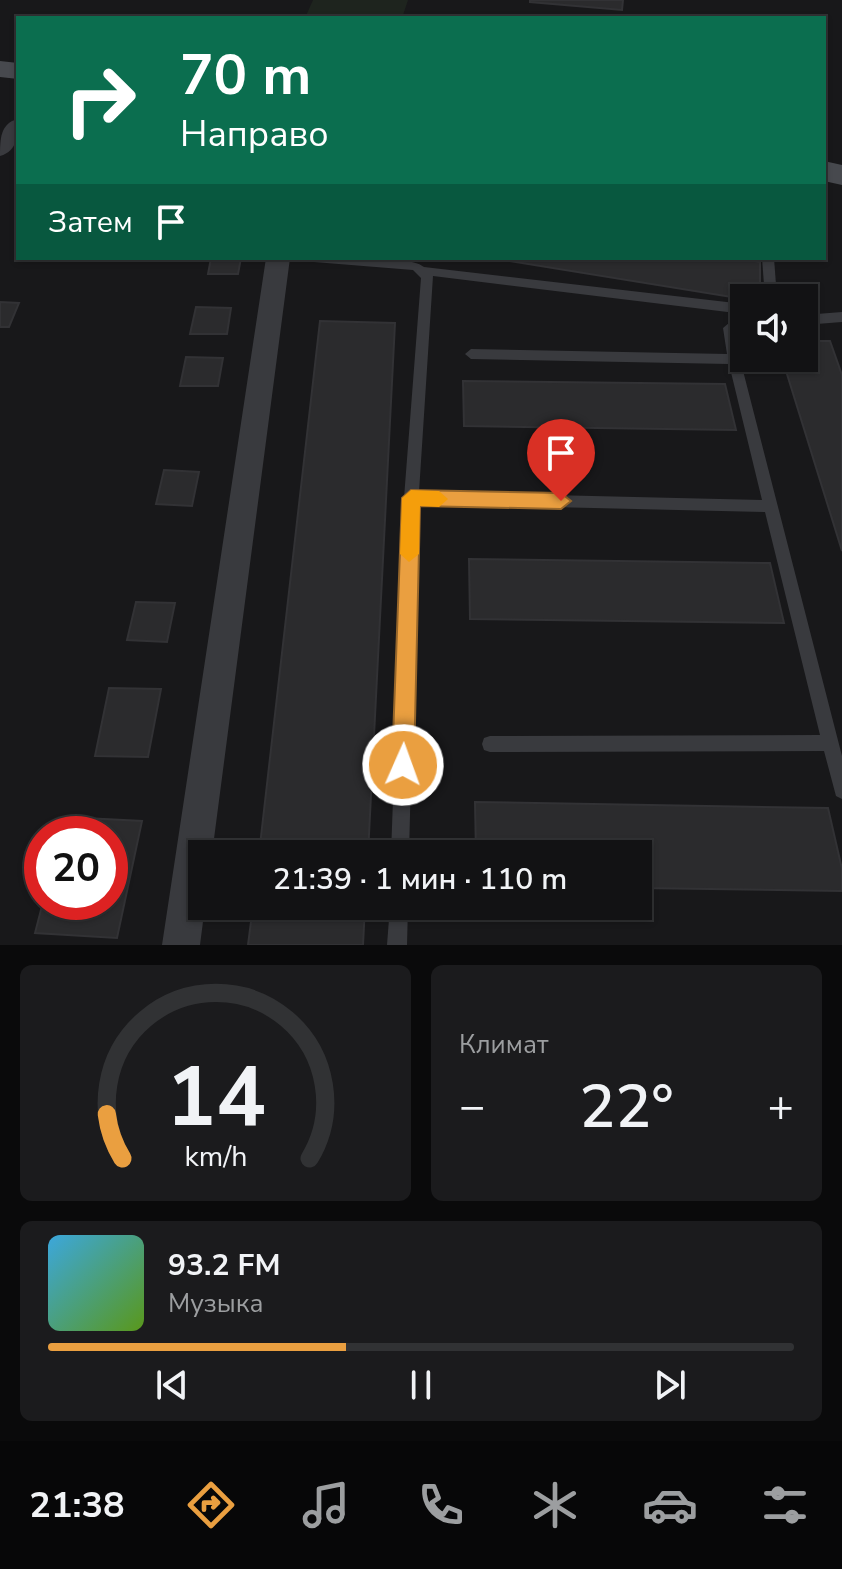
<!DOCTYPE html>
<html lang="ru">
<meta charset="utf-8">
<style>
:root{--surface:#121214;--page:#1b1b1d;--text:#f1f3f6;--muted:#9c9ea0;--line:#313234;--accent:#ea9f40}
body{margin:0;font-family:"Nunito Sans",sans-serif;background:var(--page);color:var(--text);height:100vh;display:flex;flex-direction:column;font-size:30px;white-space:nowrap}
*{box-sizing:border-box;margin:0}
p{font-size:26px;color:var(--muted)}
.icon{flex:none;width:44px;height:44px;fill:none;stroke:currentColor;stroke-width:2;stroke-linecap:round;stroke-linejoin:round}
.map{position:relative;height:945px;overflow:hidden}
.details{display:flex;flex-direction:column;gap:20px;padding:20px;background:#0a0a0b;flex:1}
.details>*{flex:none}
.guide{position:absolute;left:16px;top:16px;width:810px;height:244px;border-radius:0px;box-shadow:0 2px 6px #0004,0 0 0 2px var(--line);background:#0b6e4f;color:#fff;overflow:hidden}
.buttons{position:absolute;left:730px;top:284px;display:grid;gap:16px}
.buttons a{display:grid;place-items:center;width:88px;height:88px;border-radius:0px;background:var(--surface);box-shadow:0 2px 6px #0004,0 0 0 2px var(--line);font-size:40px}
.speed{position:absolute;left:24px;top:816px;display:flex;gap:16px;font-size:40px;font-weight:700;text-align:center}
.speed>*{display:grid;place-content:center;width:104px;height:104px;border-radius:50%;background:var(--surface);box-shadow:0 2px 6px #0004,0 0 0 2px var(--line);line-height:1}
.speed .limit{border:12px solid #d22;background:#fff;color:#111}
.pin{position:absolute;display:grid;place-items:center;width:68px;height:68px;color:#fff;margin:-82px -34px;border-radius:50% 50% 50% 0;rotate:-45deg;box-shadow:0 0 8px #0007}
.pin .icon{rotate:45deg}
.me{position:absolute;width:88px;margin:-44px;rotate:2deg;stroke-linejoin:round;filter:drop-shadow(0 0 6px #0008)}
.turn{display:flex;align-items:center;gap:28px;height:168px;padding:0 32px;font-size:36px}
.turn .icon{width:104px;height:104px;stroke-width:2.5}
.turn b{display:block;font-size:56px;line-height:68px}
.then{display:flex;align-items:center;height:76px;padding:0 32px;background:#0003;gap:16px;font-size:30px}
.big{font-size:60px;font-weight:600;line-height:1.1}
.details .card{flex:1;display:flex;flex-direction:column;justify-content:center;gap:12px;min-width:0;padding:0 28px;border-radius:12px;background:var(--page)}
.details .dial{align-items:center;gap:0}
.dial svg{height:208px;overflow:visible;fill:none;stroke:var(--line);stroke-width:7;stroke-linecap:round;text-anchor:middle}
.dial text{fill:var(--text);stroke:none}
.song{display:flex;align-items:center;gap:24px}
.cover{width:96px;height:96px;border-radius:12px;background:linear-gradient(135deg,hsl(200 70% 55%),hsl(90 70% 35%))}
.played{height:8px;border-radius:4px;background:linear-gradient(90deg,var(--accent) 40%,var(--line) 40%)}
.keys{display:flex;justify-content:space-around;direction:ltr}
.heat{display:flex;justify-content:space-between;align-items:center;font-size:44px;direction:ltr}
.details .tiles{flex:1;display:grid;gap:20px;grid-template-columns:1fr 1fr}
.card:last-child{grid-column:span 2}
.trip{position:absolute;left:188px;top:840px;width:464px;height:80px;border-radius:0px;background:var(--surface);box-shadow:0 2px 6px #0004,0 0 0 2px var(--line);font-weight:600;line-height:80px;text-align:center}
.tabs{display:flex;height:128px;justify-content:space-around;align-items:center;background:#070708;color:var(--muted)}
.tabs .icon{width:56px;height:56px}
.tabs .active{color:var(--accent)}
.tabs b{font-size:36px;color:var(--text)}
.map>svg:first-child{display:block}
</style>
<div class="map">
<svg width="842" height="945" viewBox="0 0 842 945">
<rect width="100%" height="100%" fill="#18181a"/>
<polygon fill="#1e241e" points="313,0 408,0 402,18 305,18"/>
<g fill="#2b2b2d" stroke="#323235" stroke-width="2">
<polygon points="530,0 623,0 622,10 530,2"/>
<polygon points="211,258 241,258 238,274 208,274"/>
<polygon points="491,258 737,258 760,262 760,298 744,299"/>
<polygon points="0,302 19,303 9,327 0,327"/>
<polygon points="196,307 231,308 227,334 190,334"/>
<polygon points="320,321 395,323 368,854 259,854"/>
<polygon points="804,341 830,341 842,375 842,551 782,358 804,358"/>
<polygon points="186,357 223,358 218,386 180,386"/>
<polygon points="463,381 725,384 736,430 464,426"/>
<polygon points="164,470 199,472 192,506 156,504"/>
<polygon points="469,559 770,563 784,623 470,619"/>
<polygon points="136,602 175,603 167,642 127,640"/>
<polygon points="109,688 161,689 148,757 95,756"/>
<polygon points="475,802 828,808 842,869 842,891 638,888 638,854 476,854"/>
<polygon points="65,817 142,821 117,938 35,933 43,902 110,902 110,834 61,834"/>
<polygon points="253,906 365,906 363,945 248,945"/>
</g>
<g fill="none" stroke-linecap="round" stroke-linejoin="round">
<g fill="#393a3e" fill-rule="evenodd">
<path d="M308,258C331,258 409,254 424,267L744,304V314L433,276L419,492L762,500L729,364L471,359L465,354L471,349L727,354L723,328L729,323L744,322V332H736L740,359L842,756V799L836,796L824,751L490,752L484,750L482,744L484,738L490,736L820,735L765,512L418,504L409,854H391L404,498L421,278L413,270L314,262Z"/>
<polygon points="762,258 774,258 777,298 765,298"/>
<polygon points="842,312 842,322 804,325 804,315"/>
<polygon points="390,906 408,906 407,945 387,945"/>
</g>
<g fill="#393a3e" fill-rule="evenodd">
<path d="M18,119C18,134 18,151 0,156C0,140 0,123 18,119Z"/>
<polygon points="266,258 290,258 212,854 202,854 202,906 205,906 200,945 162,945"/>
</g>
<g fill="#47494e" fill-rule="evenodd">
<polygon points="0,61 18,63 18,79 0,77"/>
<polygon points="824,161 842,165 842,185 824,181"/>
</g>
</g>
<polygon fill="#ea9f40" stroke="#98672a" stroke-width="2" points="411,490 561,493 571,501 561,509 420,506 414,765 411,773 403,776 395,773 392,765 402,498"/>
<polygon fill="#f59e0b" points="411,490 439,491 448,499 439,507 420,506 419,554 409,562 400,554 402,498"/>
</svg>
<div class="buttons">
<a><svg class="icon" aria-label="sound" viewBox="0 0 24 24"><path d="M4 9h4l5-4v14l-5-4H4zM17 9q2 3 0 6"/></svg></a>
</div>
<div class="speed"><div class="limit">20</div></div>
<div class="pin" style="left:561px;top:501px;background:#d93025"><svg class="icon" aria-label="arrive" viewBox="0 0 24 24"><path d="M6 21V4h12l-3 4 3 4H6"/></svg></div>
<svg class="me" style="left:403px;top:765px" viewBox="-20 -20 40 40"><circle r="17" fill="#ea9f40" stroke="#fff" stroke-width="3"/><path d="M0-11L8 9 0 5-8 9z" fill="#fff"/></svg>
<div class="trip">21:39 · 1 мин · 110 m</div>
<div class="guide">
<div class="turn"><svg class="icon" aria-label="right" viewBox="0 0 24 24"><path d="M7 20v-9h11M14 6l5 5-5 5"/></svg><div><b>70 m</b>Направо</div></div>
<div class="then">Затем<svg class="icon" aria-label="arrive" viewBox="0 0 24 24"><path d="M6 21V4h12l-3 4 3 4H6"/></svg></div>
</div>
</div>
<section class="details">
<div class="tiles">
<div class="card dial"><svg viewBox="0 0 100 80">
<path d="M14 69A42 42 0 1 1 86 69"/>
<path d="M14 69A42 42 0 0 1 8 52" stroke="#ea9f40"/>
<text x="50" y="56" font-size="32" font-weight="700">14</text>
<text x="50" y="72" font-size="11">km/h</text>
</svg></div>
<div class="card"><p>Климат</p>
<div class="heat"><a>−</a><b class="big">22°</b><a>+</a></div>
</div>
<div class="card">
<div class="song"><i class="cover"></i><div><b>93.2 FM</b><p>Музыка</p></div></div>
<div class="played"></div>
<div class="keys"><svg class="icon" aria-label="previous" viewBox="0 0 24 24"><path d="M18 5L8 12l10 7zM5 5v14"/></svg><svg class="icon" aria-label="pause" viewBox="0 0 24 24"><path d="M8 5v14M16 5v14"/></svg><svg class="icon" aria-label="next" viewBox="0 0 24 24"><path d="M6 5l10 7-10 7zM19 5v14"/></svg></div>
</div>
</div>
</section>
<nav class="tabs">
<b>21:38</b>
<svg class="icon active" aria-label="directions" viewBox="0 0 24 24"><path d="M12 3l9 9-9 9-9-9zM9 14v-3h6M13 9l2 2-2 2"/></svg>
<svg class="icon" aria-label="music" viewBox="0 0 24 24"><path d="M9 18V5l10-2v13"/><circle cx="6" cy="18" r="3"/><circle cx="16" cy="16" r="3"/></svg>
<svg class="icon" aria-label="phone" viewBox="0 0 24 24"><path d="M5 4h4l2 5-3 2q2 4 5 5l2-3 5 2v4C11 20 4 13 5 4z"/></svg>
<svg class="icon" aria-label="climate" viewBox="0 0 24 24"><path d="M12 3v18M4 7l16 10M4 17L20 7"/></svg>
<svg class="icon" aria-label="car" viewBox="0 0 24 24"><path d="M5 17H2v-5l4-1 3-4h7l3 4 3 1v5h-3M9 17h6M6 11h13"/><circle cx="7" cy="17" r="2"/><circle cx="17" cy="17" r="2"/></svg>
<svg class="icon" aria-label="filters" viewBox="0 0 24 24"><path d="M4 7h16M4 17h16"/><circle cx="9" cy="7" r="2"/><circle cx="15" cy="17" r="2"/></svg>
</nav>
